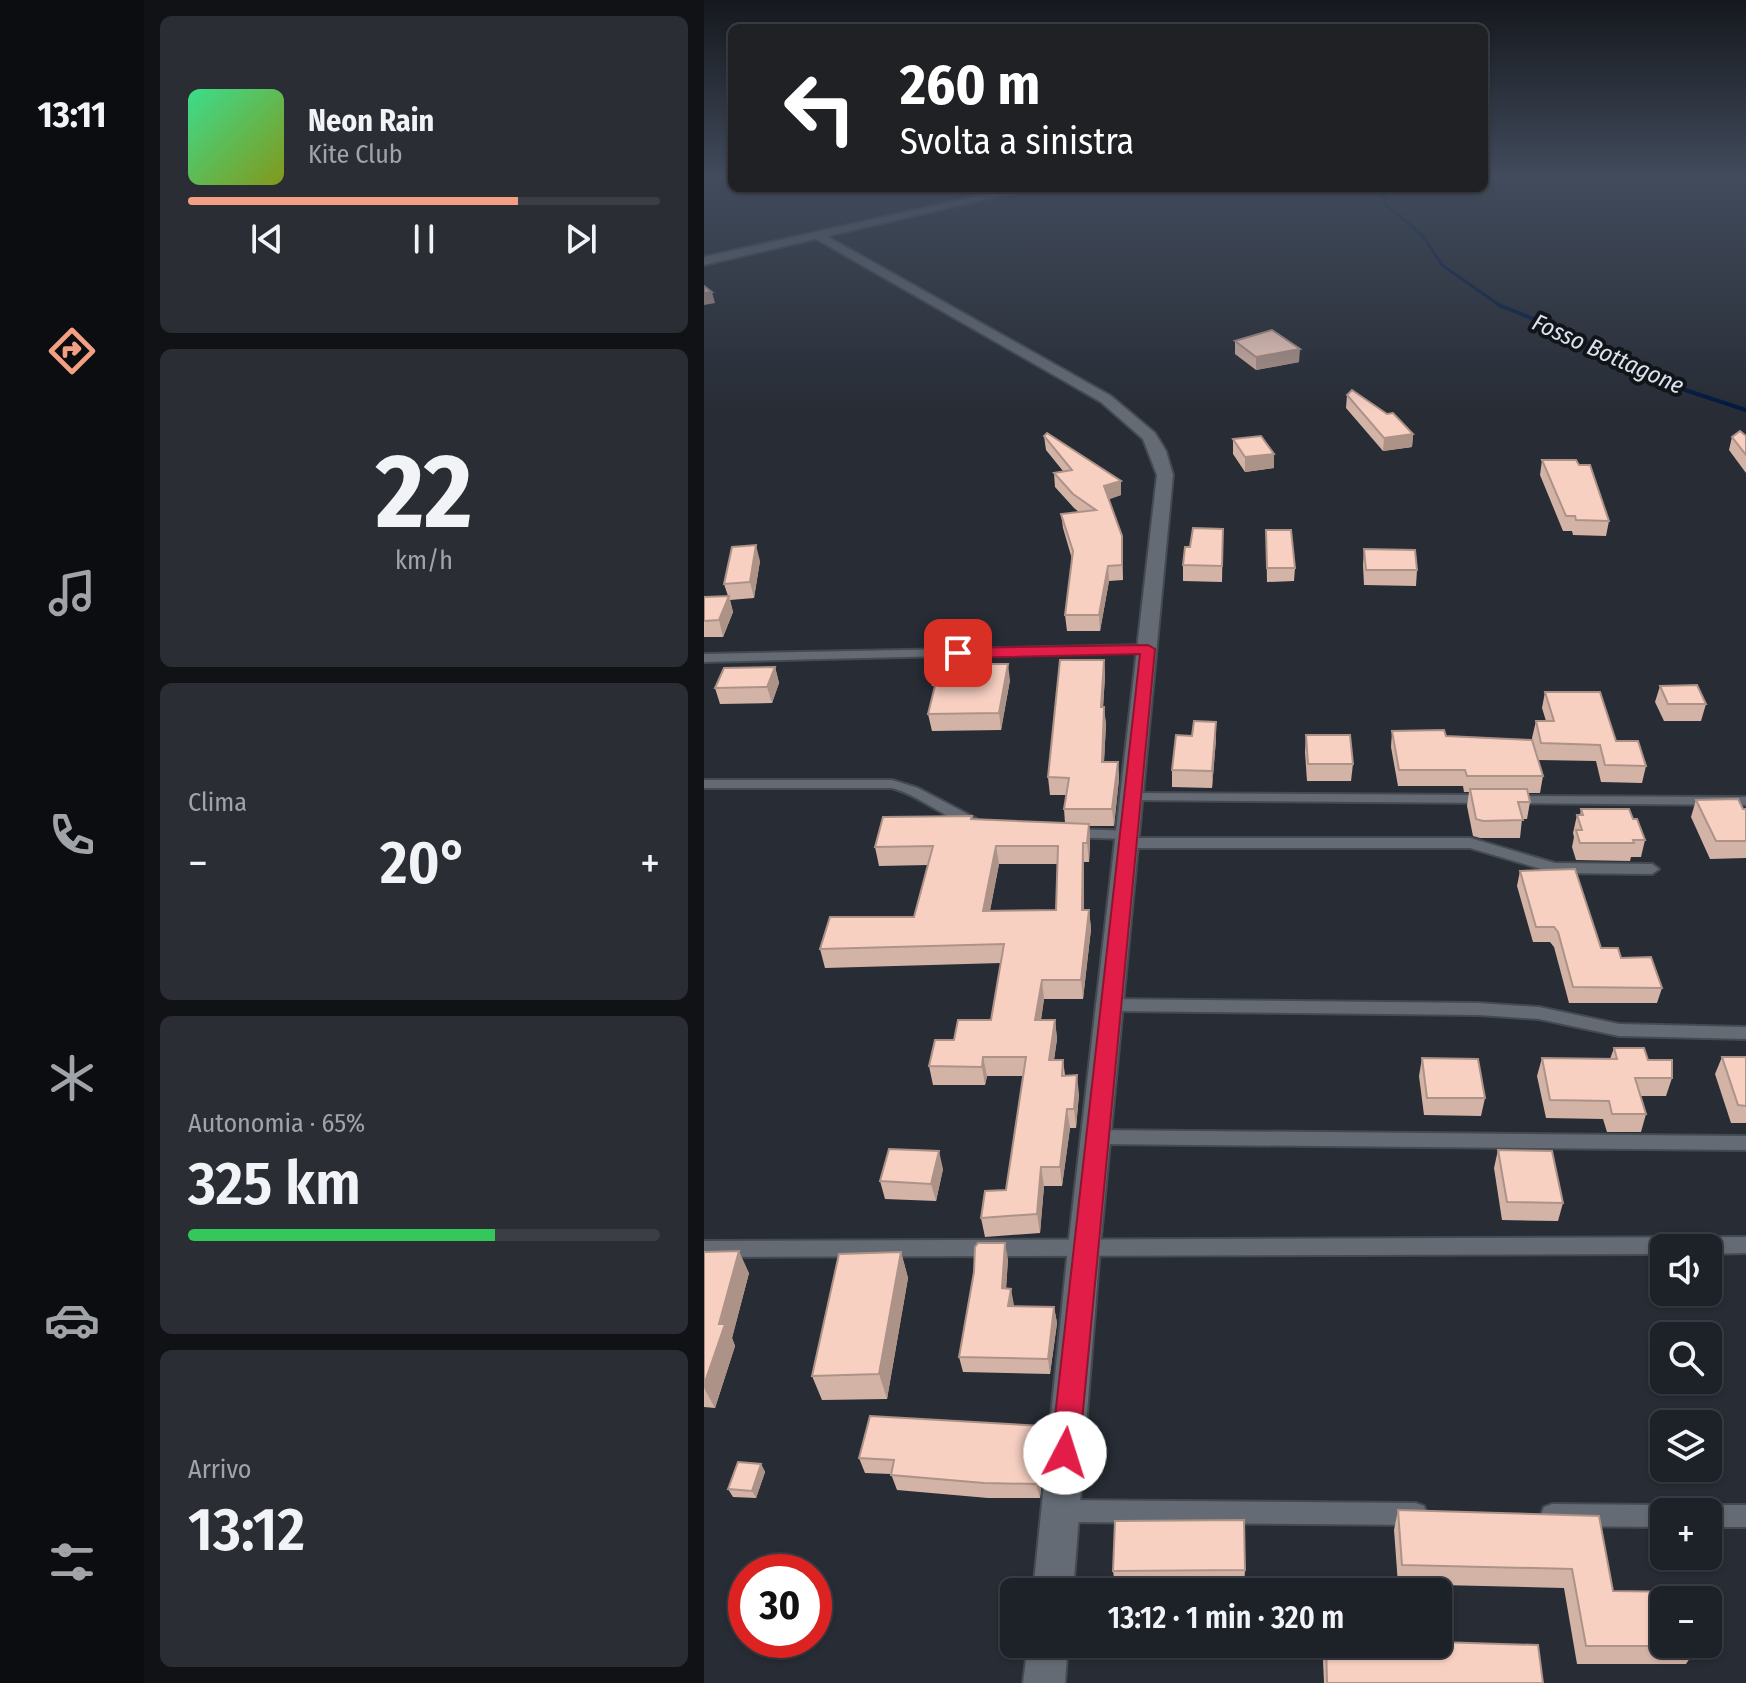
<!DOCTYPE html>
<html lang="it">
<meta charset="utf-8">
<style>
:root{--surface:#1d2128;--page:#2a2e34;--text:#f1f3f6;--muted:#a0a3a8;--line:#3b3e45;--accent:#f39f83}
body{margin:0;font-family:"Fira Sans Condensed",sans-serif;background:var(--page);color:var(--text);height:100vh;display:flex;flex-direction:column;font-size:30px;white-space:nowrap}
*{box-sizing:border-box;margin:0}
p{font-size:26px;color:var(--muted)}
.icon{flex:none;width:44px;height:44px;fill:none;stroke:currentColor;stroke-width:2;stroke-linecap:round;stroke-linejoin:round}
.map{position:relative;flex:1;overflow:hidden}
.panel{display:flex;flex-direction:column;gap:16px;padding:16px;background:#101216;width:560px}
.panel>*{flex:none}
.guide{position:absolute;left:24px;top:24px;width:760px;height:168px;border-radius:12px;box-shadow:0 2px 6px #0004,0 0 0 2px var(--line);background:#202124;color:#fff;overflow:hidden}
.controls{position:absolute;left:946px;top:1234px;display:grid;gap:16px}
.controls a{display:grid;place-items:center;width:72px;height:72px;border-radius:12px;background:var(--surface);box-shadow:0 2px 6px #0004,0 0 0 2px var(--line);font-size:40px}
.speed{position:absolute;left:24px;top:1554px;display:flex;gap:16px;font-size:40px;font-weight:700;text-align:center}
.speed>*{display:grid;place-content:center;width:104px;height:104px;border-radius:50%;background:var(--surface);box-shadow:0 2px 6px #0004,0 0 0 2px var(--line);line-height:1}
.speed .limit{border:12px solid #d22;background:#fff;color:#111}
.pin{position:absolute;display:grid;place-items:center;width:68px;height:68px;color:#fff;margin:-34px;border-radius:16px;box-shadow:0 4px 12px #0006}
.me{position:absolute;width:88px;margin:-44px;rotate:5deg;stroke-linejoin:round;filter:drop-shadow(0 0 6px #0008)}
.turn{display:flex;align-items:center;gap:28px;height:168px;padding:0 40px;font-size:36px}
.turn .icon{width:104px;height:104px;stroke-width:2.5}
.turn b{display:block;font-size:56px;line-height:68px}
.big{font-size:60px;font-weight:600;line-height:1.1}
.panel .widget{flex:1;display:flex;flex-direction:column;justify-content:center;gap:12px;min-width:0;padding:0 28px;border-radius:12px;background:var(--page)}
.panel .dial{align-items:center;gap:0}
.dial b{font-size:104px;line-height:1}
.song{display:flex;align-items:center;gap:24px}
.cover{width:96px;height:96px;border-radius:12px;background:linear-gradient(135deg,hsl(150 70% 55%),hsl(70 70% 35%))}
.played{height:8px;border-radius:4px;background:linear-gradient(90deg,var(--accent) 70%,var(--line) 70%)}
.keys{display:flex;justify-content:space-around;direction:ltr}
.heat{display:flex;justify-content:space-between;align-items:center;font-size:44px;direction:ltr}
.charge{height:12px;border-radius:6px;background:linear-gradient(90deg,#34c759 65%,var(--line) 0)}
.trip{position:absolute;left:296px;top:1578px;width:452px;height:80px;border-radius:12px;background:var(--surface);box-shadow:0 2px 6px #0004,0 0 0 2px var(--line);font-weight:600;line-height:80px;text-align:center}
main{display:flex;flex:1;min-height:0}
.tab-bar{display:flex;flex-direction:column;width:144px;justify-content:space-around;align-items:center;background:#0c0d10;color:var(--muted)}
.tab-bar .icon{width:56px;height:56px}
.tab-bar .current{color:var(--accent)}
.tab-bar b{font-size:36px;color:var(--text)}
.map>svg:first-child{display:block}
</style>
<main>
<nav class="tab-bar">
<b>13:11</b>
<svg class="icon current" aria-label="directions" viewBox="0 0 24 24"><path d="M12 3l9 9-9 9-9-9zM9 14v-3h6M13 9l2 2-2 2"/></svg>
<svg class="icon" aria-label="music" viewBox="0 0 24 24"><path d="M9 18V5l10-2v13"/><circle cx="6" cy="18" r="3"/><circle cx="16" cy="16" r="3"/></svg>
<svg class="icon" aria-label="phone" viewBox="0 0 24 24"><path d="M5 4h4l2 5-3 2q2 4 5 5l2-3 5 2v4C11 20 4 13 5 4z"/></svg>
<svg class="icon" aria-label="climate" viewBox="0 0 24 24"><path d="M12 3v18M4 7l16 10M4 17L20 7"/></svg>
<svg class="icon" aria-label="car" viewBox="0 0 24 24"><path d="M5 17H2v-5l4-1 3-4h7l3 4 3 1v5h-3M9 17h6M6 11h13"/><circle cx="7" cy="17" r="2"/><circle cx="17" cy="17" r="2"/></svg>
<svg class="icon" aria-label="filters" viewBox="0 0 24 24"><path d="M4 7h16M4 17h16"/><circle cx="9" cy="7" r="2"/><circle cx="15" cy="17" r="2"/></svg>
</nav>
<section class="panel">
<div class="widget">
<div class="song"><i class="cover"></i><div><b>Neon Rain</b><p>Kite Club</p></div></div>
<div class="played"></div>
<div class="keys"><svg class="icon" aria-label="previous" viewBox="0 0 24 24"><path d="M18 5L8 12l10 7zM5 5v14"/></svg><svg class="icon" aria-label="pause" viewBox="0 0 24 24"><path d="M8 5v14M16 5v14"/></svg><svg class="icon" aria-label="next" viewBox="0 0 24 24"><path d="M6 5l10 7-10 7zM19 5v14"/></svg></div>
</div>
<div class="widget dial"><b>22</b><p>km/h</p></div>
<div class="widget"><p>Clima</p>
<div class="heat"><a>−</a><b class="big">20°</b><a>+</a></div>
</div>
<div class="widget"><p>Autonomia · 65%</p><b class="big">325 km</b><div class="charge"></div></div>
<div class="widget"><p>Arrivo</p><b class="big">13:12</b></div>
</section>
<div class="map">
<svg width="1042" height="1683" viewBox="0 0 1042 1683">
<rect width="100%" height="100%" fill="#272c35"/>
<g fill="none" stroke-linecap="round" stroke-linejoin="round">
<polyline stroke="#021940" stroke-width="3" points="669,188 681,198 681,204 719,236 738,265 798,307"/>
<polyline stroke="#021940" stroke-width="4" points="795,305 872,336 963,384 1042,410"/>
<defs>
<g id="service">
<polygon points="444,645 448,647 448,651 0,662 0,654"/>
<path d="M0,780H188L214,788L273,819L275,822L268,826C239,818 217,796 188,788H0Z"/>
<polygon points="428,793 783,795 790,799 783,803 423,800 421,797"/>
<polygon points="808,796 1042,797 1042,805 803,803 801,800"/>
<polygon points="368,829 429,831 431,834 425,838 766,838 851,863 948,864 955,869 948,874 851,873 766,848 423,848 416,843 422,839 363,837 361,834 363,831"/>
<polygon points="406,999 774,1003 835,1007 915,1024 1042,1027 1042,1039 915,1036 835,1019 774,1015 406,1011 400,1009 398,1005 400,1001"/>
<polygon points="391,1130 1042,1136 1042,1150 391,1144 385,1142 382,1137 385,1132"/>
<polygon points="1042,1237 1042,1253 1004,1254 1004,1248 960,1248 960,1254 0,1257 0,1241"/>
<polygon points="356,1500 712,1503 720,1506 723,1514 720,1522 712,1525 356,1522 348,1519 345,1511 348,1503"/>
<polygon points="848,1504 960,1505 968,1508 969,1512 960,1512 960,1527 848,1526 840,1523 837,1515 840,1507"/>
<polygon points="1004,1505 1042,1505 1042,1527 1004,1527 1004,1512 995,1512 996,1508"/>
</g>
<g id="minor">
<polygon points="109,233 117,233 407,396 451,433 462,451 469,475 396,1248 369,1592 329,1592 364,1248 453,475 439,439 397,402 109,237"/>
<polygon points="324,1644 364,1644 361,1683 319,1683"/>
</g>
<polygon id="secondary" points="310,188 329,188 0,265 0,257"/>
</defs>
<use href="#service" stroke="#454a50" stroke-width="4"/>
<use href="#minor" stroke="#454a50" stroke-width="4"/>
<use href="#secondary" stroke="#454a50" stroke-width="4"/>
<use href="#service" fill="#646b74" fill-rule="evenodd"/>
<use href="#minor" fill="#646b74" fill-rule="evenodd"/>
<use href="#secondary" fill="#646b74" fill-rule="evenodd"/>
</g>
<g fill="#d4b3a7" fill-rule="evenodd">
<polygon points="531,341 595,362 552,370 531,354"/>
<polygon points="643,395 709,434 708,447 679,451 642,408"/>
<polygon points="340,436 417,481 417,495 404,499 418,536 419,580 405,581 396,631 363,631 361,615 368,559 359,528 357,514 375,512 370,508 351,487 350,473 359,471 342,450"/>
<polygon points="1042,436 1042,473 1025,450 1028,437"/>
<polygon points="529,439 570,468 541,472 529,454"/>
<polygon points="838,460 905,521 902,536 869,535 868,531 859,531 836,475"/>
<polygon points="519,529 518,582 479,581 479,565 486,547"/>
<polygon points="562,530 591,568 590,581 563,582"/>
<polygon points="660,549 713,570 712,586 660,585 659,565"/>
<polygon points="56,561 50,598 26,600 29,612 19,637 0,637 0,597 24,596 20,584"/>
<polygon points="269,646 271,664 306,680 297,730 228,731 224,714 231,686 228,686 225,670"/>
<path d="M400,660L401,676L399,707L402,724L400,762H414L415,779L410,826H385L386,842L385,862H380V910H385L387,929L379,999H340L337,1020H351L353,1039L350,1060H359L361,1075L375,1094L372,1128H366L358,1186H340L336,1233L281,1237L277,1218L302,1190L319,1076H283L281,1085H229L225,1066L250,1040L287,1020L297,963L121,968L116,949L210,917L224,865L175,866L171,847L268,816V819L361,823L360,809L362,795H346L344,777ZM295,864H354L352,910L286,911Z"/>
<polygon points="71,667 75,683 68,703 16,704 11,688"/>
<polygon points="956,686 1002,704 997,721 960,721 951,702"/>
<polygon points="841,692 912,741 942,766 938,783 897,782 892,761 834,760 839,776 836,793 824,793 826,802 823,819 818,819 816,838 776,838 769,836 763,806 765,792 760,792 759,786 694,786 687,747 688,731 742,736 831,749 828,738 832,721 842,721 838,708"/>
<polygon points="512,722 512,739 508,788 468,787 468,770 488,736"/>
<polygon points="602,735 649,764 647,781 603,781 601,752"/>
<polygon points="992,800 1042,809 1042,858 1006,859 987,817"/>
<polygon points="877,809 941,840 937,857 927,857 926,861 872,860 868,847 870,837 869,833 873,815 876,815"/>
<polygon points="816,871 897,948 917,958 958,988 953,1003 865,1003 850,947 846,942 829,942 813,886"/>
<polygon points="910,1048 944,1060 968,1078 962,1096 937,1096 942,1114 937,1132 903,1132 899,1119 842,1118 833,1076 838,1058 906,1059"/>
<polygon points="1018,1057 1042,1057 1042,1123 1027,1123 1011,1074"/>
<polygon points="718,1058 781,1098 777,1116 720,1115 715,1076"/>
<polygon points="794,1150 859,1203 854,1221 798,1220 790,1168"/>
<polygon points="239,1169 232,1201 181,1199 176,1181"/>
<polygon points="0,1252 45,1273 28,1338 31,1346 11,1408 0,1407"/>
<polygon points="197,1252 204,1278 183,1399 118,1400 108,1376"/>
<polygon points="304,1259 302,1289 310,1306 350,1307 353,1323 346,1374 259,1372 255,1357"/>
<polygon points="341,1441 336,1498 284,1498 193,1490 187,1474 161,1473 155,1458"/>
<polygon points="57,1464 61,1472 52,1498 29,1497 24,1489"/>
<polygon points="694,1510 895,1516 909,1591 994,1646 982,1664 873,1664 860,1588 694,1584 690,1530"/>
<polygon points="541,1570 540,1585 411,1585 409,1571"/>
<polygon points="622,1644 734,1644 839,1683 620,1683 619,1660"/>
</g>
<g fill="#ad9288">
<polygon points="448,188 464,188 448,192"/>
<polygon points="8,292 11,303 0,305 0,293"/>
<polygon points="596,349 595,362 552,370 552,357"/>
<polygon points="709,434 708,447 679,451 680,438"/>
<polygon points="570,454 570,468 541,472 541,457"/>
<polygon points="417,481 417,495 401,501 400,486"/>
<polygon points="52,545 56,561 50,598 46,582"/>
<polygon points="404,566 405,581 396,631 395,615"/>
<polygon points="25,596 29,612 19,637 15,620"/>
<polygon points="269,646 271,662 268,680 265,664"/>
<polygon points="400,660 401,676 398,724 397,707"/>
<polygon points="304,664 306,680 297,730 295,713"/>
<polygon points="71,667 75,683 68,703 63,687"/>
<polygon points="400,707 402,724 399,779 398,762"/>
<polygon points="512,722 512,739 508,788 508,771"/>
<polygon points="414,762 415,779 410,826 408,809"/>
<polygon points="385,824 386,842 385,862 383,843"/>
<polygon points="379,843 380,862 380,929 378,910"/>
<polygon points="292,846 295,864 282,930 279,911"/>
<polygon points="385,910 387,929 379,999 377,980"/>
<polygon points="338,980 340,999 334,1039 331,1020"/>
<polygon points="351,1020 353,1039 347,1079 345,1060"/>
<polygon points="279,1057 283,1076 281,1085 278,1067"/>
<polygon points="373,1075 375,1094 372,1128 370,1109"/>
<polygon points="363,1109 366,1128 358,1186 356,1167"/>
<polygon points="235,1151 239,1169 232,1201 227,1184"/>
<polygon points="337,1167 340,1186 336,1233 333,1214"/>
<polygon points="301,1243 304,1259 301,1304 298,1288"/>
<polygon points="35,1251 45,1273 28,1338 31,1346 11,1408 0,1388 0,1385"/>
<polygon points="197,1252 204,1278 183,1399 175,1374"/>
<polygon points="307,1289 310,1305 307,1322 304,1306"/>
<polygon points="350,1307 353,1323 346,1374 344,1359"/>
<polygon points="339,1426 341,1441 336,1498 332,1484"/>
<polygon points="57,1464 61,1472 52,1498 48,1491"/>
</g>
<g fill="#f7d0c2" stroke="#ad9288" stroke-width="2" fill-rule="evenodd">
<polygon points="0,286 8,292 0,293"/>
<polygon points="568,330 596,349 552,357 531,341"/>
<polygon points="648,390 683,414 689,413 709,434 680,438 643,395"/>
<polygon points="1036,431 1042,436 1042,455 1028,437"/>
<polygon points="343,433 417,481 400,486 418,536 418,565 404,566 395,615 361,615 369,551 357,514 392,510 369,494 350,473 368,470 340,436"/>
<polygon points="557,436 570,454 541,457 529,439"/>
<polygon points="838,460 872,460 875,465 886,465 905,521 872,520 871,516 862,516"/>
<polygon points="489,528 519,529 518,566 479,565 481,547 486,547"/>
<polygon points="562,530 587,530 591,568 563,568"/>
<polygon points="52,545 46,582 20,584 28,547"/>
<polygon points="660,549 711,550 713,570 662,570"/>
<polygon points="25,596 15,620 0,621 0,597"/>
<polygon points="269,646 265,664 304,664 295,713 224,714 235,670 225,670 230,647"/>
<polygon points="356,660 400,660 397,707 400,707 398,762 414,762 408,809 360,809 365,778 344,777"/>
<polygon points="71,667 63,687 11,688 20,668"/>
<polygon points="993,685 1002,704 964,704 956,686"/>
<polygon points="841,692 896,692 912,741 934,741 942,766 901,765 896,745 837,743 832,721 850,721"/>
<polygon points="490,721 512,722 508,771 468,770 472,735 488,736"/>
<polygon points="740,730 742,736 828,740 839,776 763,776 761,770 695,770 688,731"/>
<polygon points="602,735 646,735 649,764 604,764"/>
<polygon points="766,789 823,789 826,802 814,802 819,820 779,821 772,819"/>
<polygon points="1034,799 1039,809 1042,809 1042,841 1012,841 992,800"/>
<polygon points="877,809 925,809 929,819 933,819 941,840 929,840 930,843 876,843 872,830 878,830 873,815 879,815"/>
<path d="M268,816L267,819L385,824L383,843H379L378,910H385L377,980H338L331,1020H351L345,1060H359L358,1076L373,1075L370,1109H363L356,1167H337L333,1214L277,1218L281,1191L302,1190L322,1057H279L278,1067L225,1066L231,1040H250L254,1020H287L300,944L116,949L126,917H210L229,846L171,847L179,817ZM292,846H354L352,910L279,911Z"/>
<polygon points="871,869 897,948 914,948 917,958 947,957 958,988 869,987 854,932 850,927 832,927 816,871"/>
<polygon points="910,1048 940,1048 944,1060 968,1060 968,1078 931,1078 942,1114 908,1114 905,1101 846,1100 838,1058 913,1059"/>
<polygon points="1018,1057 1042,1057 1042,1106 1034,1105"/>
<polygon points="718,1058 774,1059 781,1098 723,1098"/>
<polygon points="185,1149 235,1151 227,1184 176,1181"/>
<polygon points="794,1150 848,1151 859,1203 803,1202"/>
<polygon points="274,1243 301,1243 298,1288 307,1289 304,1306 350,1307 344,1359 255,1357 270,1272 271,1247"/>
<polygon points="35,1251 15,1324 21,1324 0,1385 0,1252"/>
<polygon points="197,1252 175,1374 108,1376 135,1254"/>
<polygon points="166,1416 339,1426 332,1484 280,1483 187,1475 190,1460 155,1458"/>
<polygon points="34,1462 57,1464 48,1491 24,1489"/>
<polygon points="694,1510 895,1516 909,1591 981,1592 983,1600 960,1600 960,1644 994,1644 994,1646 882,1646 868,1569 698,1565"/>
<polygon points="540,1520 541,1570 409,1571 411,1521"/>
<polygon points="734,1642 834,1645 839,1683 623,1683 622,1644 734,1645"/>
</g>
<linearGradient id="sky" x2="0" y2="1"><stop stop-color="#15181d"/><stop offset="0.43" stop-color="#414b5c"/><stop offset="1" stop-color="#414b5c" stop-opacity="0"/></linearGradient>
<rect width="1042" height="412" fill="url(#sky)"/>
<polygon fill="#e11d48" stroke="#92132f" stroke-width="2" points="444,645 451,649 375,1453 371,1463 361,1467 352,1463 347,1453 436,654 254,658 246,653 254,648"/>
<g text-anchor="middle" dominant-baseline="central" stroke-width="8" stroke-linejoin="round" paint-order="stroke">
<g font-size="24" font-style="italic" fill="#d9e2f0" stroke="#121518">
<text transform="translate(904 354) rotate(24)">Fosso Bottagone</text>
</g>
</g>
</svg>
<div class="controls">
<a><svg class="icon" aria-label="sound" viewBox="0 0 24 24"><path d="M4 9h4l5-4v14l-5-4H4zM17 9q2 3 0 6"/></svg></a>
<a><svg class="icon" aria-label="search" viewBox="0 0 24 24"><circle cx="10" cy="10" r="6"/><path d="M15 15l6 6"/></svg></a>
<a><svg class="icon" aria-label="layers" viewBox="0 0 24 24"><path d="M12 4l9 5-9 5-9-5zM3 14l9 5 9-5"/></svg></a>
<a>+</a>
<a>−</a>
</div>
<div class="speed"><div class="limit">30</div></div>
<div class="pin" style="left:254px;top:653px;background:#d93025"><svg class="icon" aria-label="arrive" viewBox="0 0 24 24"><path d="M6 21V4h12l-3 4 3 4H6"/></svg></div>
<svg class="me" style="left:361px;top:1453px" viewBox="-20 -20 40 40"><circle r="19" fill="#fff"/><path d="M0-13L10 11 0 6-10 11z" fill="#e11d48"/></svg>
<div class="trip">13:12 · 1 min · 320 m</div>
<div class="guide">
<div class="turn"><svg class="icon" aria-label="left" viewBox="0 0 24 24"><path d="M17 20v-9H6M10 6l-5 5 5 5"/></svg><div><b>260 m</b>Svolta a sinistra</div></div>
</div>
</div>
</main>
